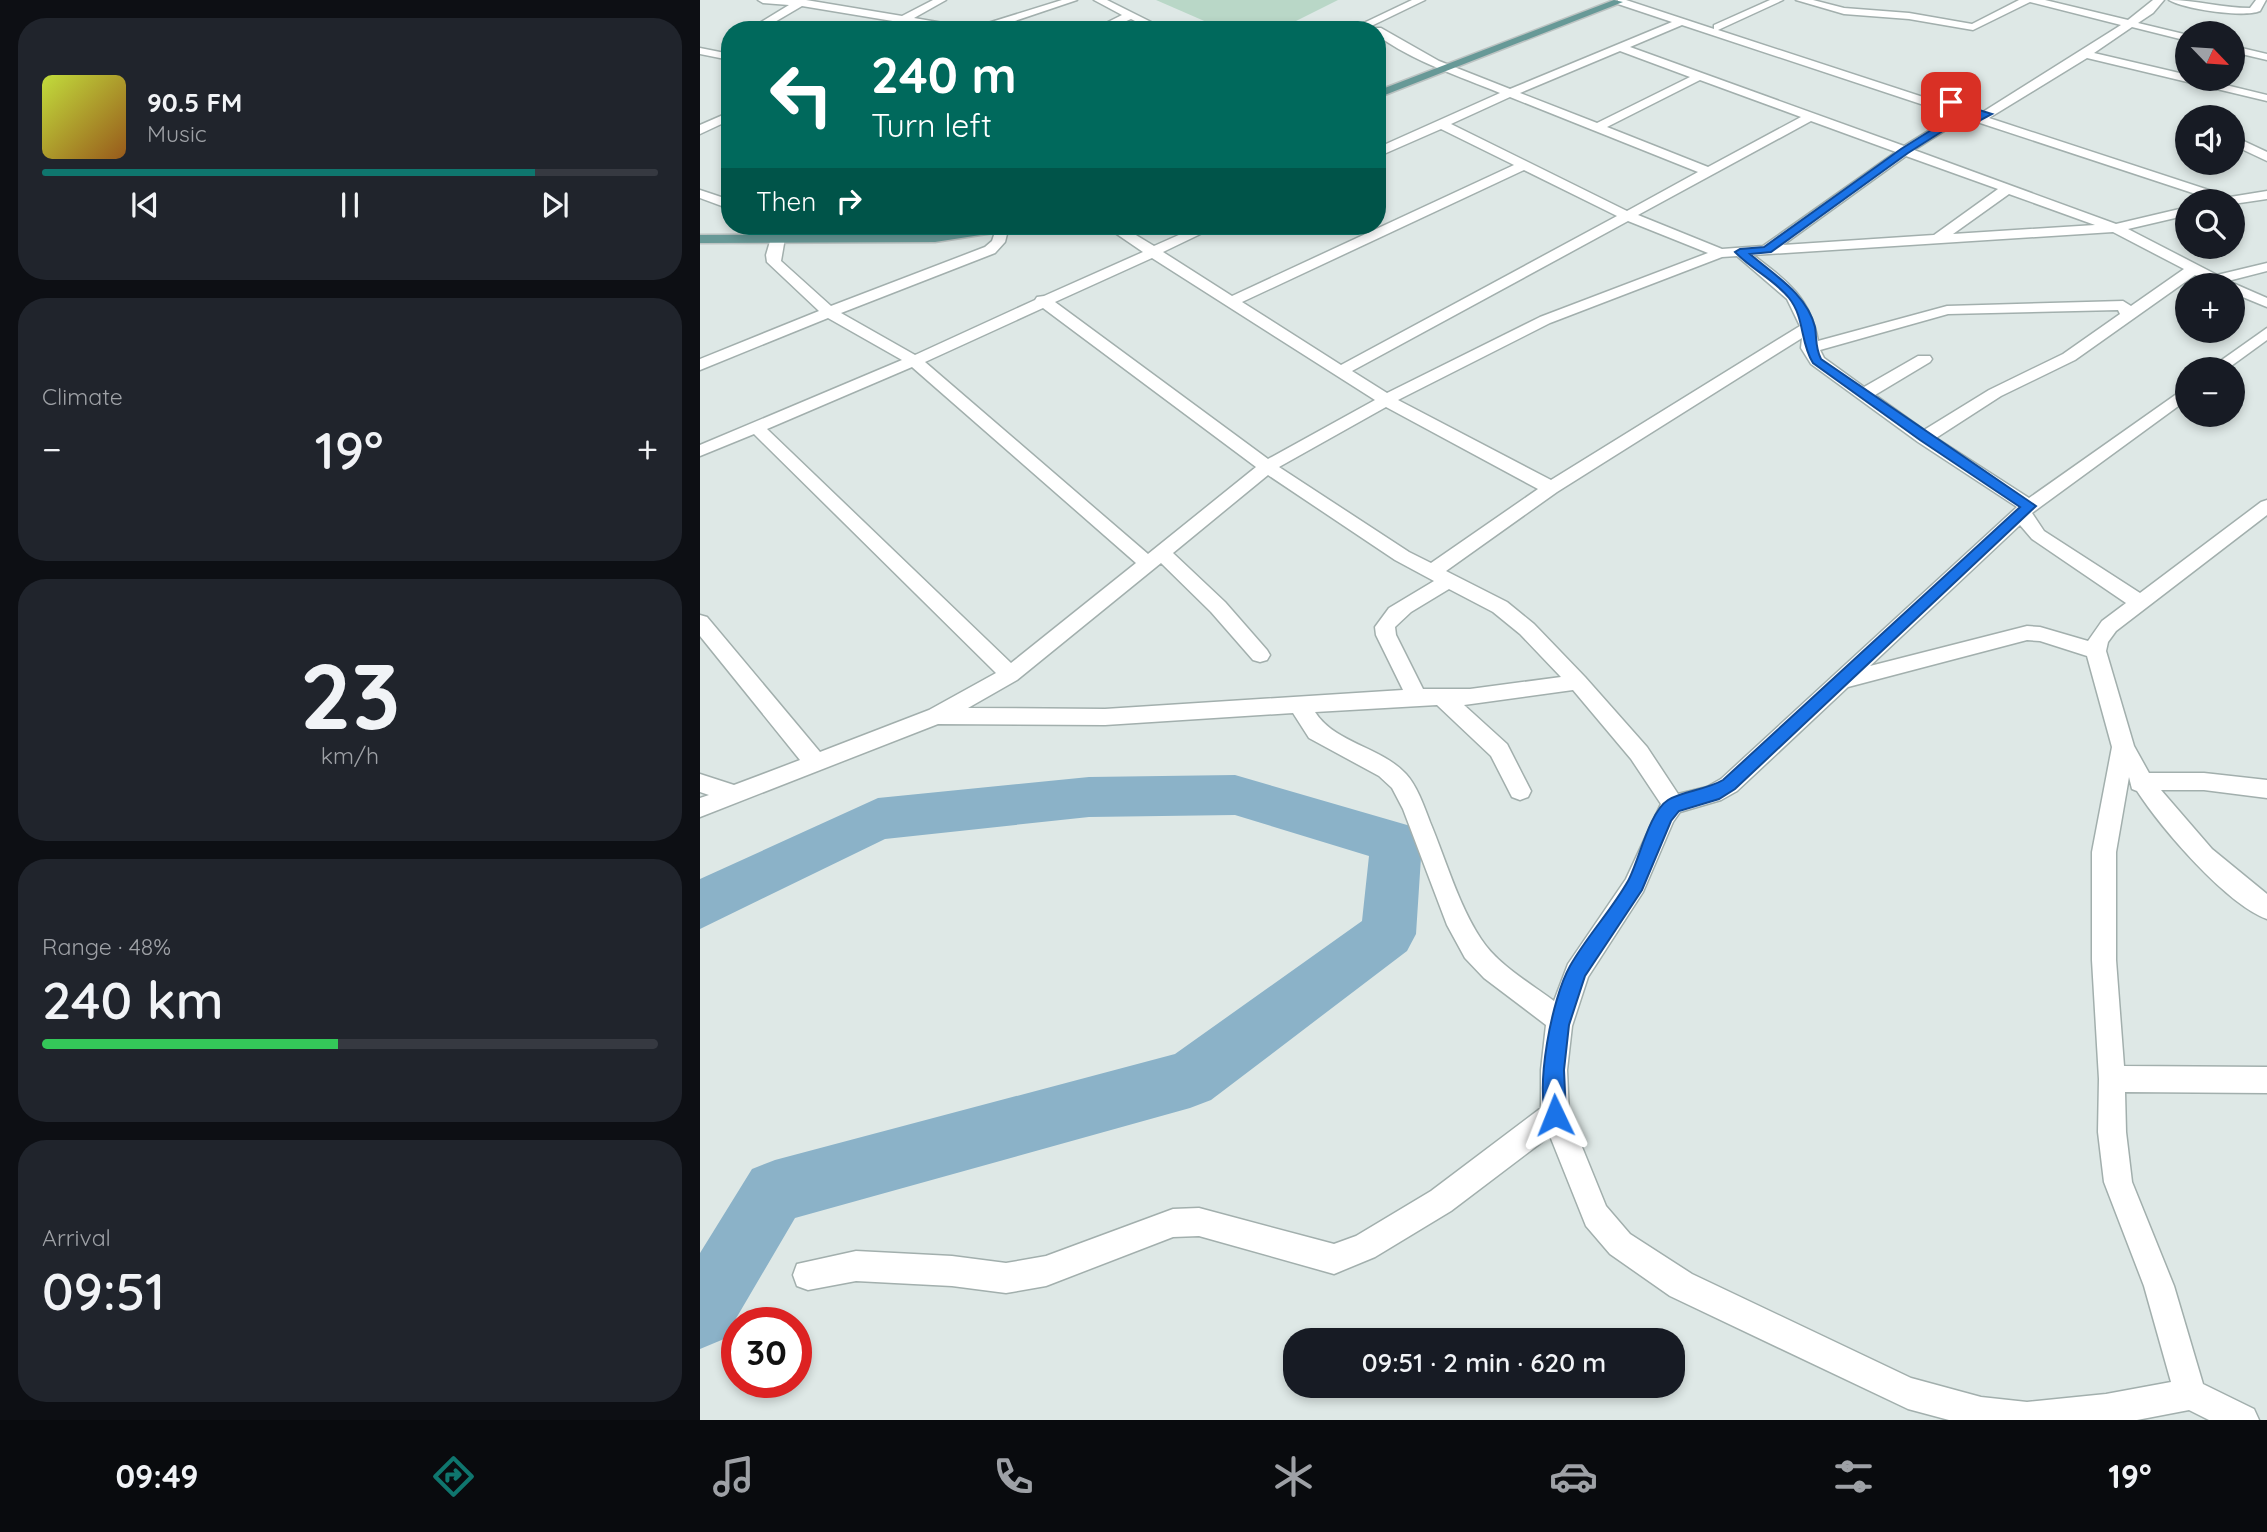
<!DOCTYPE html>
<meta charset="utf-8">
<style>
:root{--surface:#171b24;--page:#20242c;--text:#f1f3f6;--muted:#9ea1a6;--line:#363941;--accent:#0f766e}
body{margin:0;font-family:Quicksand,sans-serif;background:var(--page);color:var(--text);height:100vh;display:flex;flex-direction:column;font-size:26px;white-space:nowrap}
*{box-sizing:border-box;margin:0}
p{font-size:23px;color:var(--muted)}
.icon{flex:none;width:38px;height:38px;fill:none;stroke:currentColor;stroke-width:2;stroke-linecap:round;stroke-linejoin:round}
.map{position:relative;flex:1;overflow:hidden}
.side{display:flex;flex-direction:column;gap:18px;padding:18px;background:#0d0f14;width:700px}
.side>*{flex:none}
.top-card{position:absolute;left:21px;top:21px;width:665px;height:214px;border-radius:28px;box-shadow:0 4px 10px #0003;background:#00695c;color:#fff;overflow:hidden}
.needle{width:46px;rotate:115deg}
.buttons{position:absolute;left:1475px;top:21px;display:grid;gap:14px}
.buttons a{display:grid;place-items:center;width:70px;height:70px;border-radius:50%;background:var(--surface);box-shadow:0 4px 10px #0003;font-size:35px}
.speed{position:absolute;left:21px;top:1307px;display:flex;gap:14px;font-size:35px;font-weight:700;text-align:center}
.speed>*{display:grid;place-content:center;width:91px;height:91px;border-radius:50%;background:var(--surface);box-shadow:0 4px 10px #0003;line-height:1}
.speed .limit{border:10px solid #d22;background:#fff;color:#111}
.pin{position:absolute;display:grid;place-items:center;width:60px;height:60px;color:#fff;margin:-30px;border-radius:14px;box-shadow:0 4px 10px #0006}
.me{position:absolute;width:77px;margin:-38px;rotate:358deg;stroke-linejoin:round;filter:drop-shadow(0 0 5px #0008)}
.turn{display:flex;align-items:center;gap:24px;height:147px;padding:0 35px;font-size:32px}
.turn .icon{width:91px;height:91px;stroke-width:2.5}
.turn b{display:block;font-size:49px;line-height:60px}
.then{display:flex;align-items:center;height:66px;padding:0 35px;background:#0003;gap:14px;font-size:26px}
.big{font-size:52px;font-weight:600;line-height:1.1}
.side .card{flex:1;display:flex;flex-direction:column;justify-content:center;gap:10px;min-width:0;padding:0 24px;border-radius:28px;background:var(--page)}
.side .dial{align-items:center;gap:0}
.dial b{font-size:91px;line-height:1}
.song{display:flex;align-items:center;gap:21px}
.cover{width:84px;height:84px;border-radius:10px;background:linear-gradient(135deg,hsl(70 70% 55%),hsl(30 70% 35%))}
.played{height:7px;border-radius:4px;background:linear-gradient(90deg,var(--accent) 80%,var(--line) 80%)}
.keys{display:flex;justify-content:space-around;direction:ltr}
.heat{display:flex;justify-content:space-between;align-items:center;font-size:38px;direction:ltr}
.charge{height:10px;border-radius:5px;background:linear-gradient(90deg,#34c759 48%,var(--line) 0)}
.trip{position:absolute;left:583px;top:1328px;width:402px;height:70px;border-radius:28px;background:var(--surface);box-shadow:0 4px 10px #0003;font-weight:600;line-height:70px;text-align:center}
.dock{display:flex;height:112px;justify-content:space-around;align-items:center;background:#090b0e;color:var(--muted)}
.dock .icon{width:49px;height:49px}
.dock .selected{color:var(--accent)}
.dock b{font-size:32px;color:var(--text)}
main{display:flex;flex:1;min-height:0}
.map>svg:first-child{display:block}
</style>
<main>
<section class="side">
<div class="card">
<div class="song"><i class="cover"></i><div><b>90.5 FM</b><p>Music</p></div></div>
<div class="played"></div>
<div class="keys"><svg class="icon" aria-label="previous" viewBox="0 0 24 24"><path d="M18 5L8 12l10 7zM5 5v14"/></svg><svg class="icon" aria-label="pause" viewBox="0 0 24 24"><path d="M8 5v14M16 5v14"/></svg><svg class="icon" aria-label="next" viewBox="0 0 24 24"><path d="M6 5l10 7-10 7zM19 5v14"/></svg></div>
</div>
<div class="card"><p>Climate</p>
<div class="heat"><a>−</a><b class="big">19°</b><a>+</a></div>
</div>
<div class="card dial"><b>23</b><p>km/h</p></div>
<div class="card"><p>Range · 48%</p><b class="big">240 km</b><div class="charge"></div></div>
<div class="card"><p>Arrival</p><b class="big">09:51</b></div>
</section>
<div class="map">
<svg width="1567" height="1420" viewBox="0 0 1567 1420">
<rect width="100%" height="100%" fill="#dee8e6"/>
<polygon fill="#b9d7c7" points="456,0 638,0 578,30 525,30"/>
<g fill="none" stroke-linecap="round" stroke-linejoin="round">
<polygon fill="#8bb2c8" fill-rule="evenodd" points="535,775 714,827 722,842 716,934 707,951 511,1100 490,1108 95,1218 24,1339 0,1349 0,1253 52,1169 75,1160 475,1054 662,921 669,856 535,815 389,817 185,839 0,929 0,879 178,798 389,777"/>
<defs>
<g id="street">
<polygon points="58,0 106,0 202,16 233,0 246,0 214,18 272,28 362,0 377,0 288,30 247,30 102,6 61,30 48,30 89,5 63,3"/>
<polygon points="394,0 407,0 467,30 453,30 431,19 406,30 392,30 422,15"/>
<polygon points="712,0 725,0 663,30 649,30"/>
<path d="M918,0H926L1014,29V25L1070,0H1083L1018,30L1278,115L1421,25L1330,2L1273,30L1209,19L1144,14L1096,0H1113L1144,8L1209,13L1272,24L1319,0H1345L1428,20L1453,0H1464L1453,13L1438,23L1488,35V41L1432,27L1394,53L1488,75V79H1501L1567,95V101L1387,58L1289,118L1530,197L1567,191V199L1533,204V201H1517L1265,118L1214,150L1416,224L1488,207V215L1428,229L1517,275L1567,263V271L1528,281L1567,298V307L1533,293V285H1515L1495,275L1375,360L1301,396L1236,438L1329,498L1488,386V399L1332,513L1344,531L1440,593L1561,502L1567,500V515L1416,631L1408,642L1406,651L1434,746L1449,773H1504L1567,780V798L1504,790H1461L1512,849L1567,894V919C1526,904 1461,828 1437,791L1432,789L1429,777L1416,852V960L1424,1066L1567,1067V1093L1425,1092L1426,1132L1432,1182L1474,1286L1503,1384L1554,1409L1559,1420H1509L1489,1410L1437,1420H1249L1208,1409L970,1296L910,1254L886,1226L850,1136L751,1211L675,1257L634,1274L499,1236L473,1237L346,1286L306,1293L252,1286L156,1281L108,1290L97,1286L93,1275L97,1264L156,1251L252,1256L306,1263L346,1256L473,1209L499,1208L634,1244L656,1236L731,1191L841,1108V1070L846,1025L784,978L765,958L747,925L703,809L692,788L679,776L609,738L593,713L405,725L238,724L0,817V798L9,795L0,792V774L34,785L100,760L0,636V615L7,617L120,752L229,710L296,673L54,434L0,456V445L202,360L128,318L0,370V359L119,311L67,262L66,255L71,238L78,234L83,235L85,238L81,261L131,306L285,247L292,241L297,226H309L305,242L295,253L141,313L215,355L335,300L337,297L344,296L443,252L405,226H421L454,246L499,226H517L463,252L532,296L814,165L741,129L677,157V148L800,93C759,76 714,62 677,35V30H672L673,28H681L739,61L810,89L972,22L918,4ZM982,25L1254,115L1204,146L930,47ZM920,51L990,77L897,123L820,93ZM1000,80L1101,117L1008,167L907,127ZM810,97L998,172L927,211L751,124ZM1111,121L1196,152L1063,246L1022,249L938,215ZM1206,156L1298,189L1234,235L1083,245ZM824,170L917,216L641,365L542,302ZM1309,194L1395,225L1253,234ZM928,221L1008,253L840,317L687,393L652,371ZM1413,232L1484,269L1431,306L1423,301L1247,306L1118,341C1110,297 1087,281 1053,255ZM1037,256L1087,299L1100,326L851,480L698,400L850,323L1022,257ZM452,258L675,400L568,459L355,302ZM343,308L556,467L448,554L225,362ZM1418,310L1420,314L1363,354L1289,390L1224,430L1175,395L1230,362L1232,359L1230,356H1218L1164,387L1124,358L1120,350L1248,314ZM1102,338L1101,348L1111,364L1218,442L1317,507L1021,779L1007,787L978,794L947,747L885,677L834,624L807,602L746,571L857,492ZM212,367L436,563L311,663L67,429ZM686,407L838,489L731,563L709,552L579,467ZM568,475L695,560L734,581L689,608L675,627L676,635L703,690L405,709L268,708L317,680L461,563L511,612L553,660L560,662L567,660L570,655L567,650L525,602L473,553ZM1320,525L1332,539L1426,603L1402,621L1388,641L1340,627L1327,626L1170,666ZM749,589L793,612L820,634L861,677L770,689H723L696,635L695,627L711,612ZM1327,640L1340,641L1387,656L1412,747L1392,852V960L1399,1079L1398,1132L1404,1182L1444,1286L1471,1382L1406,1394L1327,1402L1281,1397L1211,1378L992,1274L930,1234L906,1206L869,1115L867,1070L872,1026L888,977L943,892L973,822L980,812L1021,800L1037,791L1148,687ZM873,690L931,759L961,804L926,879L868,964L854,1001C830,983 798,965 781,939C758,904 746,860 730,822C724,806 717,786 706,774C680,746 636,744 615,712L737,705L791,756L812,797L820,800L828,797L831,791L807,744L764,705Z"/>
<path d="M1469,0C1496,0 1522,8 1550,8L1556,0H1566L1560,11C1543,18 1484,9 1469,0Z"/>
<polygon points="1533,46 1567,54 1567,60 1533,52"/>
<polygon points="0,48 30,54 30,60 0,54"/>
<polygon points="30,112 30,120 0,134 0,125"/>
<polygon points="1533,136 1567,152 1567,161 1533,145"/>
<polygon points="0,190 30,200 30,209 0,198"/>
<polygon points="1567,328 1567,340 1527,369 1509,369"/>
</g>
<g id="primary">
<polygon points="914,0 923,2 677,98 677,91"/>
<polygon points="288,226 320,226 313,230 235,242 0,243 0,235 235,234"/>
</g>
</defs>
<use href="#street" stroke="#a2afad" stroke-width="3"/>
<use href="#primary" stroke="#bcc3c2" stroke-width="3"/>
<use href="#street" fill="#fff" fill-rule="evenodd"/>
<use href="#primary" fill="#679997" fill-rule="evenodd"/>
</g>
<path fill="#1a73e8" stroke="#114b97" stroke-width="2" d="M1247,100L1292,114L1279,121L1265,117L1208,153L1071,252L1050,254C1074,275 1107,294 1115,327C1117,340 1115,347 1121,359L1336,506L1035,789L1019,799L979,811L971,821L942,890L885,976L869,1025L864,1070L866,1115L863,1123L855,1126L848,1123C834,1088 852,998 870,966C887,936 911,911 928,881C939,861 949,812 968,800C982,791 1006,790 1023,780L1320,507L1220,440L1113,363C1100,343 1105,318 1089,298C1075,280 1051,269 1035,252L1040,249L1064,247L1201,149L1260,112L1280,114L1247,104Z"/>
</svg>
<div class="buttons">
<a><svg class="needle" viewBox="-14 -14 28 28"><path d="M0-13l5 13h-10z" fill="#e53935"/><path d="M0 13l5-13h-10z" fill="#9ea1a6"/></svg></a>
<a><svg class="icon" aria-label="sound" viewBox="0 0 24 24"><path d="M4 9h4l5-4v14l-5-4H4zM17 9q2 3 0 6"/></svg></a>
<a><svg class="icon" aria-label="search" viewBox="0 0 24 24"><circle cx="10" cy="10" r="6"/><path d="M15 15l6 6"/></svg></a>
<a>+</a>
<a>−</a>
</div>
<div class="speed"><div class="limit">30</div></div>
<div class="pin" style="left:1251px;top:102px;background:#d93025"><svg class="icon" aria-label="arrive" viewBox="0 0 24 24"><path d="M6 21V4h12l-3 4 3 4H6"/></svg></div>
<svg class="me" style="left:855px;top:1115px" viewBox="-20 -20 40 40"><path d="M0-17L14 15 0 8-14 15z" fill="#1a73e8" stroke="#fff" stroke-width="4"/></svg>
<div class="trip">09:51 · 2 min · 620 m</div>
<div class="top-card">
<div class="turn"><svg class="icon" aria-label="left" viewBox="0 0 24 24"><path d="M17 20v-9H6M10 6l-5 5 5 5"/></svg><div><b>240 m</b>Turn left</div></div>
<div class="then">Then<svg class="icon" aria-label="right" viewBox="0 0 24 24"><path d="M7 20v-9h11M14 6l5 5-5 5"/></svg></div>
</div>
</div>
</main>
<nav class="dock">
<b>09:49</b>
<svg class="icon selected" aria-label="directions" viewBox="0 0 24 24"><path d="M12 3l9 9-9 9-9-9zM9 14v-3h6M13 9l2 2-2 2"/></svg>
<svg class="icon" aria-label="music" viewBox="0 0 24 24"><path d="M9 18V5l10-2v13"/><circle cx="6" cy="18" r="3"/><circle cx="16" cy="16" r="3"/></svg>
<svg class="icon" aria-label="phone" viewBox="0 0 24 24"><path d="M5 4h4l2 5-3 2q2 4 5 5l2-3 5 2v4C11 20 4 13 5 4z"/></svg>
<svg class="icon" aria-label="climate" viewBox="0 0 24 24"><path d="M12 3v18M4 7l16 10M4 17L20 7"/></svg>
<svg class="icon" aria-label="car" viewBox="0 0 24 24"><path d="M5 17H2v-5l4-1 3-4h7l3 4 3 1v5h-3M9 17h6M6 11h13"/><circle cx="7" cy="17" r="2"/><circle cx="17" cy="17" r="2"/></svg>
<svg class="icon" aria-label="filters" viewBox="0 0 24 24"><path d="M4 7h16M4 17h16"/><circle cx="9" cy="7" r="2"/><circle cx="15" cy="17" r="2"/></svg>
<b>19°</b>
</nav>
